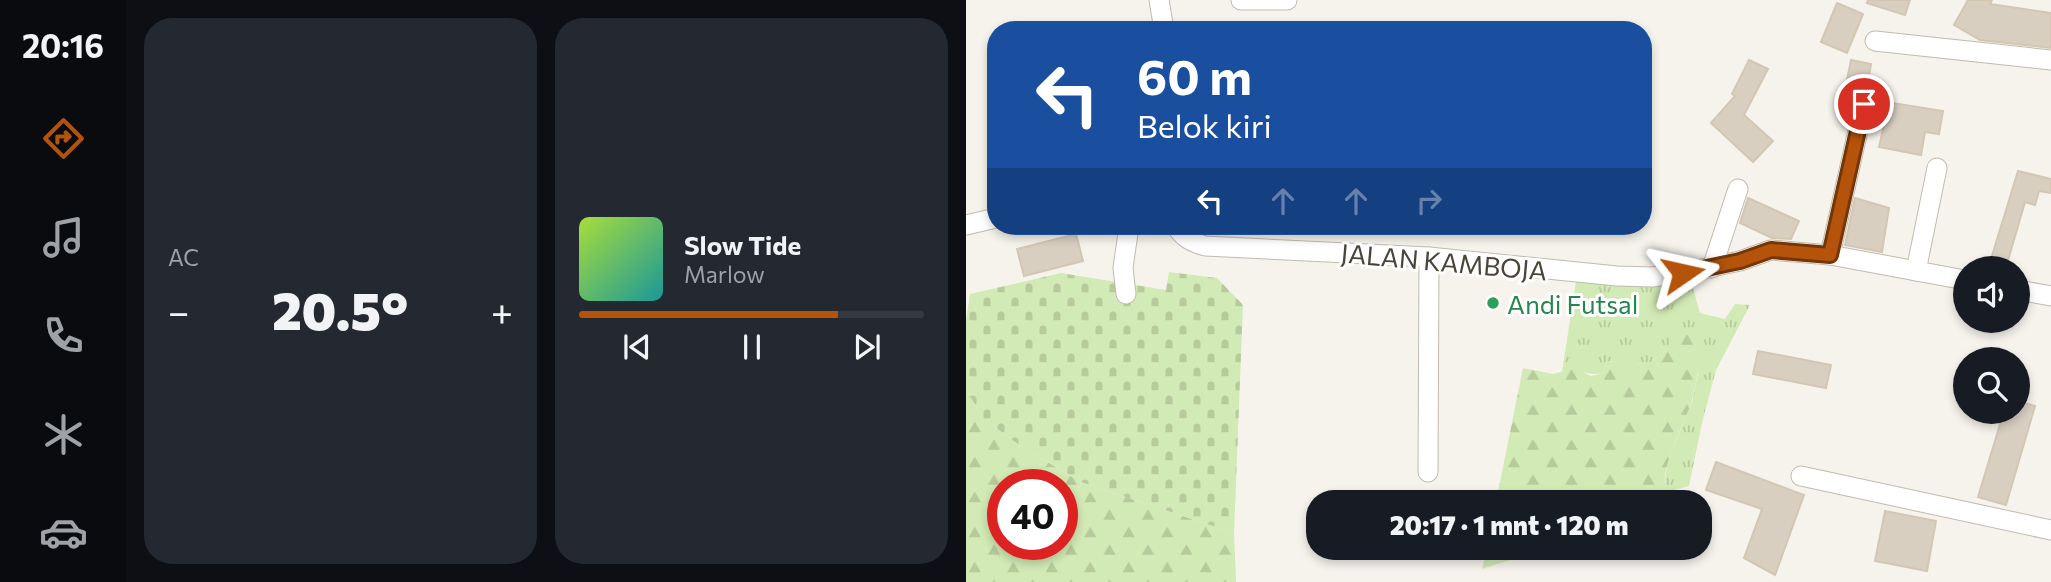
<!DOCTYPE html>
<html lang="id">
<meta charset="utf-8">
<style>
:root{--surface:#171b24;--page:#242831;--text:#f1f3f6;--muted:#9ea1a6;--line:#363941;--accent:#b45309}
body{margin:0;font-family:Commissioner,sans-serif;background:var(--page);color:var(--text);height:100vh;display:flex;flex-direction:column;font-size:26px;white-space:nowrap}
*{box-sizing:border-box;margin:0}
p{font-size:23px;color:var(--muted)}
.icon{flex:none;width:38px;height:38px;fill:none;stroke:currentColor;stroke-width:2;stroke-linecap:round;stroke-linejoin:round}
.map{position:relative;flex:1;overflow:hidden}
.details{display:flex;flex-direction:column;gap:18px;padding:18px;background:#0d0f14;width:840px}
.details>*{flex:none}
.hud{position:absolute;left:21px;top:21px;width:665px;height:214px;border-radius:28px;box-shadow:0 4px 10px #0003;background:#1a4fa0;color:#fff;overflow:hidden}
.tools{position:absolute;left:987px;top:256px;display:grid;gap:14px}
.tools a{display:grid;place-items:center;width:77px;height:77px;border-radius:50%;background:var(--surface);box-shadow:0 4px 10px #0003;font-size:35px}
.speed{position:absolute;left:21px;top:469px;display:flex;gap:14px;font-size:35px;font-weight:700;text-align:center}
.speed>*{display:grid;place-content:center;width:91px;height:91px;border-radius:50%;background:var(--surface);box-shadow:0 4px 10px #0003;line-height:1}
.speed .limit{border:10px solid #d22;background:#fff;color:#111}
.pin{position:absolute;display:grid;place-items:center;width:60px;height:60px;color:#fff;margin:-30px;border:4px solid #fff;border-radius:50%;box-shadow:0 2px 7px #0007}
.me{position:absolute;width:77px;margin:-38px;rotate:79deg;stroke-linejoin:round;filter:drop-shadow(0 0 5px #0008)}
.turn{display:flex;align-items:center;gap:24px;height:147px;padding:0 35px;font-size:32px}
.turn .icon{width:91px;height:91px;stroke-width:2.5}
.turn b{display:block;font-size:49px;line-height:60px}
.lanes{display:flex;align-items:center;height:66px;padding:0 35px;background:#0003;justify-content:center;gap:35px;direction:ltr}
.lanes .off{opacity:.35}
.big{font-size:52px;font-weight:800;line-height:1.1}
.details .card{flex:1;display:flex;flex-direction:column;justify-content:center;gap:10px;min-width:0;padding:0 24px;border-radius:28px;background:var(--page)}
.song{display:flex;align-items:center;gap:21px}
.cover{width:84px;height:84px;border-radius:10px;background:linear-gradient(135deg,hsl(80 70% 55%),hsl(180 70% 35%))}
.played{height:7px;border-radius:4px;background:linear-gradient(90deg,var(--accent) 75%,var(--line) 75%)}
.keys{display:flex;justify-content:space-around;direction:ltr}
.heat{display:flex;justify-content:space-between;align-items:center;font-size:38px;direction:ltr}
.details .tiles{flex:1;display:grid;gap:18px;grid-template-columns:repeat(2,1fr)}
.trip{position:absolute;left:340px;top:490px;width:406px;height:70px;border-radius:28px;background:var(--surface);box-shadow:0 4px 10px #0003;font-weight:800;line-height:70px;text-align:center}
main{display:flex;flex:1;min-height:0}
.dock{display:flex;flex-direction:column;width:126px;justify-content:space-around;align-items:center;background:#090b0e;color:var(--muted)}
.dock .icon{width:49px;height:49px}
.dock .active{color:var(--accent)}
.dock b{font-size:32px;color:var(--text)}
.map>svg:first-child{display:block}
</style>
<main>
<nav class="dock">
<b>20:16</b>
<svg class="icon active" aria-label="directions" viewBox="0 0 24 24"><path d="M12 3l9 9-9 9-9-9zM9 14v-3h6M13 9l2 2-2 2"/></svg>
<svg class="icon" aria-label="music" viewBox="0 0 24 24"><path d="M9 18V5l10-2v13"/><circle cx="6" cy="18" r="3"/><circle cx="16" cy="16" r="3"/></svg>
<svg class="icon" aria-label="phone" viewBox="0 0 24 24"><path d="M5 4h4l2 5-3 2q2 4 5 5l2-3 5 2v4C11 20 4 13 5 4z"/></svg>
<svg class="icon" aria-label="climate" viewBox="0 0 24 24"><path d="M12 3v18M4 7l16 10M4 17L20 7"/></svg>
<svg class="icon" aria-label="car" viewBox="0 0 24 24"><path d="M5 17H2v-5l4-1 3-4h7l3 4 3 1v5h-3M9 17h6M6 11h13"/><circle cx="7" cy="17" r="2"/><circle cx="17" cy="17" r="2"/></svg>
</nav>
<section class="details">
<div class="tiles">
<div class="card"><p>AC</p>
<div class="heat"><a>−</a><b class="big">20.5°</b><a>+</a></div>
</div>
<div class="card">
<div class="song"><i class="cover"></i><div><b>Slow Tide</b><p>Marlow</p></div></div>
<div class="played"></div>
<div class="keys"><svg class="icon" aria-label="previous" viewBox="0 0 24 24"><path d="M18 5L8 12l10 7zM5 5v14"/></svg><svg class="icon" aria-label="pause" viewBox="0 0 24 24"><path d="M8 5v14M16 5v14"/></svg><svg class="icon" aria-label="next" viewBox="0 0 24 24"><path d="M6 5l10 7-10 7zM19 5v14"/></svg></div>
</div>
</div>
</section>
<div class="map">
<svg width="1085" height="582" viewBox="0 0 1085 582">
<defs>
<pattern id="grass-tufts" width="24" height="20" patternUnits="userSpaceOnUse" patternTransform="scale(1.75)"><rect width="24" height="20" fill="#d2eab5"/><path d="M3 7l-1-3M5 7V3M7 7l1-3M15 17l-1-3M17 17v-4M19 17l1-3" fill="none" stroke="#b6ca9c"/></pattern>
<pattern id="forest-firs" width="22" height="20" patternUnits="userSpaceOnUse" patternTransform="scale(1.75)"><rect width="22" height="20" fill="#d2eab5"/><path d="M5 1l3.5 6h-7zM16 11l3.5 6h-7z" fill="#b6ca9c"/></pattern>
<pattern id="cemetery-stones" width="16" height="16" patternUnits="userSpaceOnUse" patternTransform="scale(1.75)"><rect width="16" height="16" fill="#d2eab5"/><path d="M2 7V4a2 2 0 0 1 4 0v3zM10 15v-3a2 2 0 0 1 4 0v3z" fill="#b6ca9c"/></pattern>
</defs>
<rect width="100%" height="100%" fill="#f6f3ec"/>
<path fill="url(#grass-tufts)" d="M610,281L726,285L734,313L759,319L769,304L784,305L750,370L736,423L723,486L697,493L702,460L726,402L732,374L702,349L682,364L641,361L637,373C617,377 616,366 596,372Z"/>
<g fill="url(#forest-firs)" fill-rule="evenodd">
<path d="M708,328L732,333C734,357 732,381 725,403C716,432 690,471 701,502H530L557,368L587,374L609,368L625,376L637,373L641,361L682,364L702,349Z"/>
<path d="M0,390L18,419L53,445L115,482L268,533L270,582H0ZM37,485H96V544H37Z"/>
<polygon points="521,548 582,548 516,569"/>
</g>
<polygon fill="url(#cemetery-stones)" points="203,272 251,278 277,305 268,533 115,482 53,445 18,419 0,390 0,320 4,294 95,273 200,290"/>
<g fill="#d8cfc1" stroke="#d3c7b4" stroke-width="2">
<polygon points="902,0 944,0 939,15 901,3"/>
<polygon points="1002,0 1026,0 1024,4 1085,13 1085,48 1014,40 988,25"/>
<polygon points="871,3 897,14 881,53 855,42"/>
<polygon points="783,60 802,69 778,115 807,141 787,162 745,123 769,96 766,94"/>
<polygon points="885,60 905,64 900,92 879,90"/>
<polygon points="914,101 977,111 973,134 959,132 955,155 913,147 918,125 911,124"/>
<polygon points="1052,171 1085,179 1085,193 1073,191 1069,205 1059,202 1041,264 1025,259"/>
<polygon points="782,198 833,221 825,239 806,238 774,223"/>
<polygon points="889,198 923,208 916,252 879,245"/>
<polygon points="110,234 117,261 58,276 51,249"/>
<polygon points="792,351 865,365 860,388 787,374"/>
<polygon points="1052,401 1069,406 1040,505 1012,497 1038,411 1052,411"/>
<polygon points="750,462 838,495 809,575 778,558 796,509 740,490"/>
<polygon points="919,511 970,521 961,571 909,561"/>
</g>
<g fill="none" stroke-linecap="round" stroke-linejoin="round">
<defs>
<g id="minor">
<polyline points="193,0 198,30"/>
<polyline points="275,0 321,0"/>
<polyline points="909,41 1085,60"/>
<polyline points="0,225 30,218"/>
<path d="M210,226C217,238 226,242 239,246L463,257L651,276L686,277L717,273L774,261L805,250L864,255L999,280"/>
<polyline points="864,255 898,104"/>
<polyline points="746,268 772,189"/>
<polyline points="950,271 971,168"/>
<polyline points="1052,290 1085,296"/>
<polyline points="160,294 157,268 163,226"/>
<polyline points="462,472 463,257"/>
<polyline points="835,476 1085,530"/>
</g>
</defs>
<use href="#minor" stroke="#c2bbae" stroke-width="21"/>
<use href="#minor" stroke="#fff" stroke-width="19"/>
</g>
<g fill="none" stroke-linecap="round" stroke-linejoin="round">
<defs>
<polyline id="route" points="717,273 774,261 805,250 864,255 898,104"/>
</defs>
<use href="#route" stroke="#753606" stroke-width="18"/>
<use href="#route" stroke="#b45309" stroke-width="12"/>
</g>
<circle fill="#2e9e5b" stroke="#fff" stroke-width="2.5" cx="527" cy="303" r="7"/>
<g text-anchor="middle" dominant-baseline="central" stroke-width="6" stroke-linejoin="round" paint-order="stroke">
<g font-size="26" fill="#4b4439" stroke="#fff">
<text transform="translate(478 261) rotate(5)">JALAN KAMBOJA</text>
</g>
<g font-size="26" fill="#27864d" stroke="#fff" text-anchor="start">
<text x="541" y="303">Andi Futsal</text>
</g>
</g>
</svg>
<div class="tools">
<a><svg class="icon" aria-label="sound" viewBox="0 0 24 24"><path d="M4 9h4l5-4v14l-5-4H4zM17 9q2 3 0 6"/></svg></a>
<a><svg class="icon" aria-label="search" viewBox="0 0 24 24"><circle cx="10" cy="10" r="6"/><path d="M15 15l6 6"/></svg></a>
</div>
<div class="speed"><div class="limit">40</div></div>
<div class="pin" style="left:898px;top:104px;background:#d93025"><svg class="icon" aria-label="arrive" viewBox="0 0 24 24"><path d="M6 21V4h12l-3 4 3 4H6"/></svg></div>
<svg class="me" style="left:717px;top:273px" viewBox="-20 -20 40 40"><path d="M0-17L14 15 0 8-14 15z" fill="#b45309" stroke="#fff" stroke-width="4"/></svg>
<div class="trip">20:17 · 1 mnt · 120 m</div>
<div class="hud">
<div class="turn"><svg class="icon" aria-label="left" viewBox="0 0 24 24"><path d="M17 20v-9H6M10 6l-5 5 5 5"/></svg><div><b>60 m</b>Belok kiri</div></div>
<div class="lanes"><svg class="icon" aria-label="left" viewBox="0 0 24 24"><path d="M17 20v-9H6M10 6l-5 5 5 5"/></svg><svg class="icon off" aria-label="ahead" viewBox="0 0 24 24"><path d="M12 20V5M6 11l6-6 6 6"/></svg><svg class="icon off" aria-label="ahead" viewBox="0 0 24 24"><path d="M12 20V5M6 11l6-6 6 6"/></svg><svg class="icon off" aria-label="right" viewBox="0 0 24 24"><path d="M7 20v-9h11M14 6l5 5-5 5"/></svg></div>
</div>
</div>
</main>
